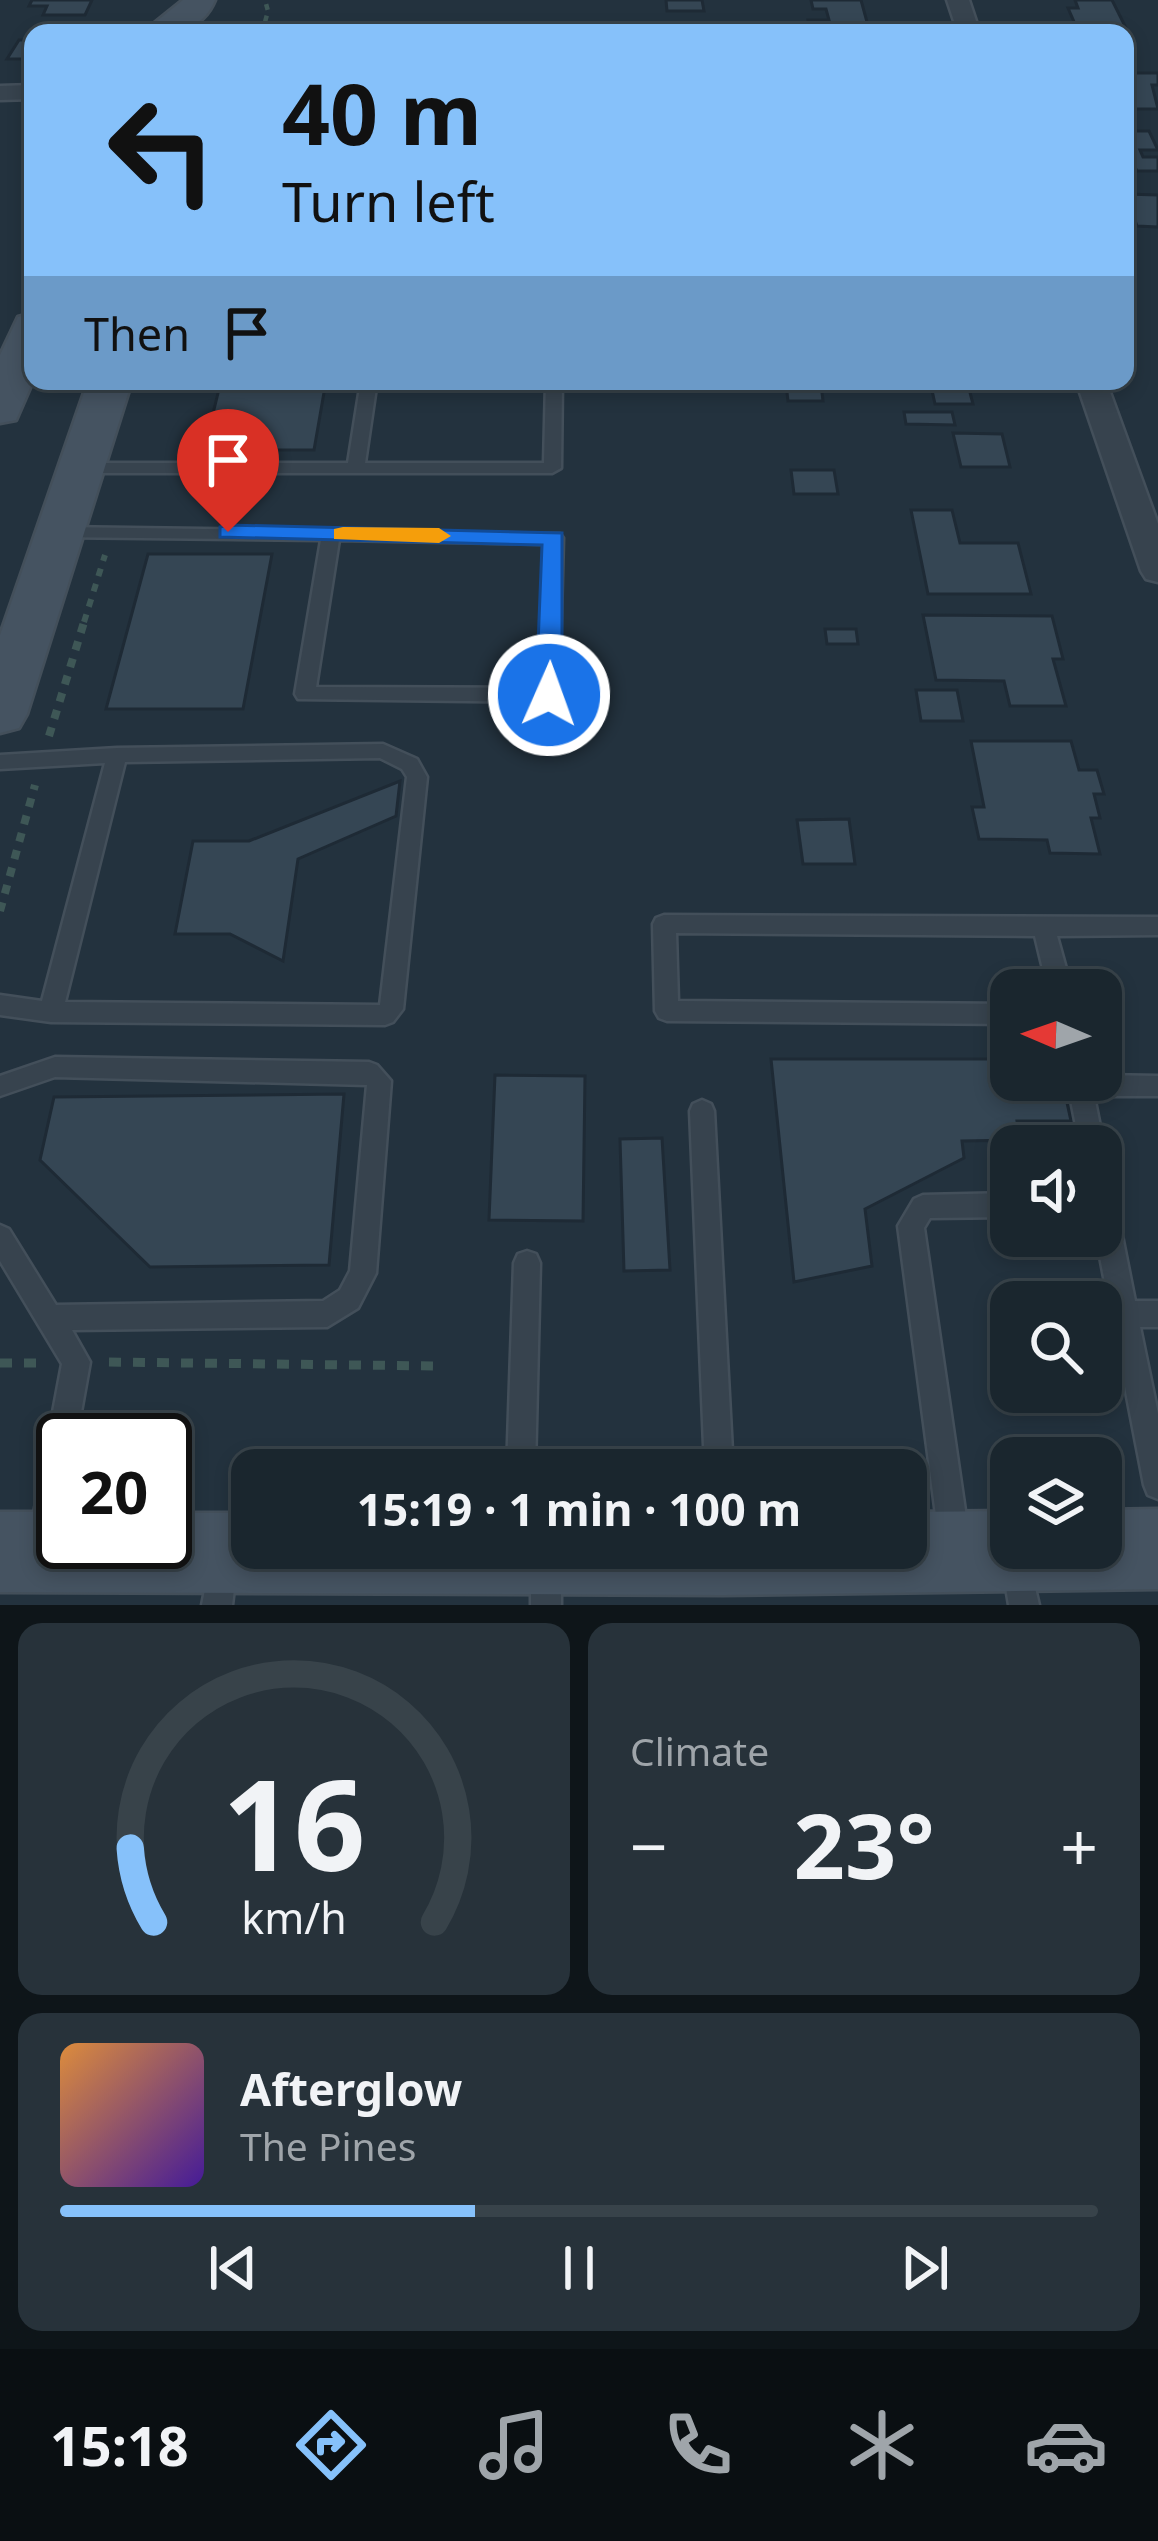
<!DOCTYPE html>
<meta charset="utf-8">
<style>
:root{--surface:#1a262e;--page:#27323a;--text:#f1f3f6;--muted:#9fa5aa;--line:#38434a;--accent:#86c1fa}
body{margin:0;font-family:"Noto Sans",sans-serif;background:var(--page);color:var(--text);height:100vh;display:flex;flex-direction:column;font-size:45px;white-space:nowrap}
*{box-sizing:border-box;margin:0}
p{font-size:39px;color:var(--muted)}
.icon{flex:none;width:66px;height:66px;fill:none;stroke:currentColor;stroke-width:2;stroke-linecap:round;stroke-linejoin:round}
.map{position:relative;height:1605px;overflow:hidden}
.panel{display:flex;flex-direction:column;gap:18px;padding:18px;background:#0e1519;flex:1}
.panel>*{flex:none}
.top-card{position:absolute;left:24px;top:24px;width:1110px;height:366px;border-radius:24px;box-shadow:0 6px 18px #0003,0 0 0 3px var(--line);background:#86c1fa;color:#111;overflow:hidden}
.needle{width:78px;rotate:272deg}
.controls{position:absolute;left:990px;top:969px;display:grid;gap:24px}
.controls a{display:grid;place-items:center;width:132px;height:132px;border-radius:24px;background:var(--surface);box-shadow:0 6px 18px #0003,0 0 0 3px var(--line);font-size:60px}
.speed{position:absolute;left:36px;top:1413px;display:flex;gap:24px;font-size:60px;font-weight:700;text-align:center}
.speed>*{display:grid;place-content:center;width:156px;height:156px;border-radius:50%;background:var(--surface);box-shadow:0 6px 18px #0003,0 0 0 3px var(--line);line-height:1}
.speed .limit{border:6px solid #111;border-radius:18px;background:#fff;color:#111}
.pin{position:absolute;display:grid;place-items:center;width:102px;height:102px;color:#fff;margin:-123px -51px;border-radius:50% 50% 50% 0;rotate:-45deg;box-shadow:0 0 12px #0007}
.pin .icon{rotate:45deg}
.me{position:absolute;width:132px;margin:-66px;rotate:2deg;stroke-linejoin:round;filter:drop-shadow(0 0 9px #0008)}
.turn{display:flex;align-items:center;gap:42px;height:252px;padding:0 60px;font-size:54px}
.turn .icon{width:156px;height:156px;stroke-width:2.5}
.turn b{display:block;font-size:84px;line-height:102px}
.then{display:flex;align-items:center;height:114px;padding:0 60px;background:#0003;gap:24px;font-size:45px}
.big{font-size:90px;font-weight:700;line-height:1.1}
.panel .widget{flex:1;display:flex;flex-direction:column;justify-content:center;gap:18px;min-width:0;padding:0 42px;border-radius:24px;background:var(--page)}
.panel .dial{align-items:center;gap:0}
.dial svg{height:312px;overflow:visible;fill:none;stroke:var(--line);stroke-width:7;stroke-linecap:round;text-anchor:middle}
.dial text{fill:var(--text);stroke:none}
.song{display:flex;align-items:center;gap:36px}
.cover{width:144px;height:144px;border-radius:18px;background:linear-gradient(135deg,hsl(30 70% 55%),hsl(260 70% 35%))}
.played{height:12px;border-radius:6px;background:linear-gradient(90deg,var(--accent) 40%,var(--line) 40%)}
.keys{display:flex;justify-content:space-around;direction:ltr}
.heat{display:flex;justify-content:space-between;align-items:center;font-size:66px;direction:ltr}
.panel .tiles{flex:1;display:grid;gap:18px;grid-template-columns:1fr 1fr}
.widget:last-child{grid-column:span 2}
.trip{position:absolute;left:231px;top:1449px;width:696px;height:120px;border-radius:24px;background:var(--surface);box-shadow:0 6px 18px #0003,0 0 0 3px var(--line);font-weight:700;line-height:120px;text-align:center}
.dock{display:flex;height:192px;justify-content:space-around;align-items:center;background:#0a0f12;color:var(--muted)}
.dock .icon{width:84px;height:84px}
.dock .on{color:var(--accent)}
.dock b{font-size:54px;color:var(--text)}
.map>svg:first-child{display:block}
</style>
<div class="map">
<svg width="1158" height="1605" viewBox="0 0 1158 1605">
<rect width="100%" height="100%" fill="#23323e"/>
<g fill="#354654" stroke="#1e2a35" stroke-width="3">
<polygon points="32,0 92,0 85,15 43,15 47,6 29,6"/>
<polygon points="666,0 702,0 704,11 667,11"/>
<polygon points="811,0 861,0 870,33 810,33 808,20 829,20 826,9 813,9"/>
<polygon points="1075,0 1112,0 1129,34 1079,33 1068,8 1078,8"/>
<polygon points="19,40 33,40 33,59 7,59"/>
<polygon points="1125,73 1158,73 1158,85 1152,85 1158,109 1125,109"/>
<polygon points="1125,131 1149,131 1158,150 1140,150 1143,157 1158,157 1158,171 1137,171 1125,149"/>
<polygon points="1125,194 1158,195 1158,227 1137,226"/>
<polygon points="221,381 326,381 314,450 204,450"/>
<polygon points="930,381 967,381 973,404 935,404"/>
<polygon points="786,384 821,384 823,401 788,401"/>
<polygon points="904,412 952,412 955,425 906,424"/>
<polygon points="953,433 1002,434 1010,467 961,467"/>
<polygon points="791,470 834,470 838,494 794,494"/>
<polygon points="911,510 952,510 960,543 1018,543 1031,594 928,594"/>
<polygon points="148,554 272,554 243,709 106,709"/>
<polygon points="923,615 1052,616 1063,659 1053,659 1066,706 1010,706 1004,681 936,680"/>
<polygon points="825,629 856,629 858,644 827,644"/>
<polygon points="916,690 957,690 963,721 921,721"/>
<polygon points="971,741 1071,741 1079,770 1097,770 1104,794 1094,794 1100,818 1091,818 1100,854 1050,853 1047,840 979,839 972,807 984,807"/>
<polygon points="400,781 396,816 298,859 283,961 230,934 175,934 193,841 249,841"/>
<polygon points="849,819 855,864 803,864 797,820"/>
<polygon points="771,1059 1011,1059 1011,1080 1062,1080 1071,1121 1017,1121 1020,1140 962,1141 964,1158 865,1209 872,1266 794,1282"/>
<polygon points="495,1075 585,1076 583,1221 489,1220"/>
<polygon points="344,1094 329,1265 150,1267 40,1160 54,1097"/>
<polygon points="662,1138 670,1270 624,1271 620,1139"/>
</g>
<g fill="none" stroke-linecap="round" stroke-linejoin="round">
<defs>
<g id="service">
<polygon points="361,381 377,381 365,463 544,463 546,381 562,381 561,468 552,473 81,473 72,468 81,463 348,463"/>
<path d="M60,527L560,534L563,538L559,695L549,702L298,699L295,694L321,540L54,537L51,533ZM339,540L545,544L539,688L316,687Z"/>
<path d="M383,744L417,759L427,777L403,1009L393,1022L385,1025L51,1022L0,1015V995L42,1001L105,763L0,769V755L117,748ZM380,758L402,769L407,777L380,1005L65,1002L125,762Z"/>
<polygon points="664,915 1158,917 1158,935 1057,936 1072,990 1048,990 1035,936 676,933 678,1001 1011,1004 1011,1024 667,1021 659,1018 655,1011 653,924 656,918"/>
<path d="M55,1057L369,1062L377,1065L391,1081L376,1273L358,1308L327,1327L72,1330L90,1362L76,1440H63C63,1476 68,1517 54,1550L44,1555L34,1550L29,1540L62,1364L0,1261V1225L9,1229L56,1305L323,1301L340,1290L350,1271L367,1085L55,1077L0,1096V1076Z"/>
<polygon points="1101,1075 1158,1076 1158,1096 1094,1096 1104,1146 1101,1153 1101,1146 1080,1146 1068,1085 1070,1080 1101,1080"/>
<polygon points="702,1100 711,1104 714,1111 733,1470 705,1470 690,1111 693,1104"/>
<polygon points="1101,1184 1110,1187 1114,1195 1135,1301 1158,1301 1158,1327 1140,1327 1158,1414 1158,1499 1148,1495 1144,1485 1096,1236 1101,1236"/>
<polygon points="1011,1193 1011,1217 930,1218 924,1228 969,1538 964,1548 954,1553 944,1548 939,1538 898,1226 914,1199 923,1195"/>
<polygon points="527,1251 536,1254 540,1263 535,1470 507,1470 514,1263 518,1254"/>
<polygon points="1017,1549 1027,1554 1039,1605 1009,1605 1002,1564 1007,1554"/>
<polygon points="222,1550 232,1555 237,1565 232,1605 202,1605 212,1555"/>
<polygon points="546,1552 556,1557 561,1567 561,1605 531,1605 531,1567 536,1557"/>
</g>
<g id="minor">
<polygon points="947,0 969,0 980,33 958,33"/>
<polygon points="33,85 33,99 0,100 0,86"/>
<polygon points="1076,381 1106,381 1158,524 1158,582 1146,579 1141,571"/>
</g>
<g id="secondary">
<path d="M183,0H215C202,32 173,33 142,33Z"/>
<polygon points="33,313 33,381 16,420 0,423 0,355 18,317"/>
<polygon points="88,381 132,381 27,714 19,728 0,733 0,635"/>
<polygon points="1158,1509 1158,1589 723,1595 0,1592 0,1512 63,1512 63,1542 165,1542 165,1513 252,1513 252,1548 906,1548 906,1512 1011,1511 1011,1548 1101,1548 1101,1510"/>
</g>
</defs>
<use href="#service" stroke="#434f5a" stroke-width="5"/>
<use href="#minor" stroke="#434f5a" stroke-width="5"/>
<use href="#secondary" stroke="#434f5a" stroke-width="5"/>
<polyline stroke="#3e5756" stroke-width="4.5" stroke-dasharray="6 6" stroke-linecap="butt" points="262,33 268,11 265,0"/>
<polyline stroke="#3e5756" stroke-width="6" stroke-dasharray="8 8" stroke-linecap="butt" points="84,622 105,555"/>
<g stroke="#3e5756" stroke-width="8" stroke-dasharray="9 9" stroke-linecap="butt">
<polyline points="49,736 85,619"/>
<polyline points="0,911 35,785"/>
</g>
<g stroke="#3e5756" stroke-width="9" stroke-dasharray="12 12" stroke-linecap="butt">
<polyline points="109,1362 438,1366"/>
<polyline points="0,1363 40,1363"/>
</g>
<use href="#service" fill="#37434e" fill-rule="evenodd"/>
<use href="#minor" fill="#37434e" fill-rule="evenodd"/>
<use href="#secondary" fill="#455361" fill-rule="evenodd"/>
</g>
<polygon fill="#1a73e8" stroke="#114b97" stroke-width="3" points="228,525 562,533 562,695 549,704 536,695 542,545 220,537 220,527"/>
<polygon fill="#f59e0b" points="343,527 439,528 451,536 439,543 334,539 334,529"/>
</svg>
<div class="controls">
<a><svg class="needle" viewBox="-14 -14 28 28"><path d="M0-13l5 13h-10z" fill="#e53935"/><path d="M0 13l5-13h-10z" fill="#9fa5aa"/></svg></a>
<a><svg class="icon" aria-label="sound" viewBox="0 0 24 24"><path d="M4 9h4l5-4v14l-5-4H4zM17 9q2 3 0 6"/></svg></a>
<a><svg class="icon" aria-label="search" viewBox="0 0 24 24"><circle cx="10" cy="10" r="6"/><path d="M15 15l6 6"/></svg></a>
<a><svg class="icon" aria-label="layers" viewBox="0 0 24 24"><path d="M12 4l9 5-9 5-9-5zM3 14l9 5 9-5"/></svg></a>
</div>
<div class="speed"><div class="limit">20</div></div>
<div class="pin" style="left:228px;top:532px;background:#d93025"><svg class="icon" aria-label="arrive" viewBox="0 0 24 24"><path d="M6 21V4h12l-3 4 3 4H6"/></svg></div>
<svg class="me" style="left:549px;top:695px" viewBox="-20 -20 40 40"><circle r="17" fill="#1a73e8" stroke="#fff" stroke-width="3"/><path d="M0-11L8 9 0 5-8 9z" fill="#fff"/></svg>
<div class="trip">15:19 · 1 min · 100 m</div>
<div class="top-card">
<div class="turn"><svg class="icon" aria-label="left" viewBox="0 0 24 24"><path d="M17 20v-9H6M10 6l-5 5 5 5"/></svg><div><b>40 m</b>Turn left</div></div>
<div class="then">Then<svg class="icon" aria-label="arrive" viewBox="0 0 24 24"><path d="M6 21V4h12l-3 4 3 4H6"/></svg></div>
</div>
</div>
<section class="panel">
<div class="tiles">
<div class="widget dial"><svg viewBox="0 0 100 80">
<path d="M14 69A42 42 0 1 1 86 69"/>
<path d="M14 69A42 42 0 0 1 8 50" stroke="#86c1fa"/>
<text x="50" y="56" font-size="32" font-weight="700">16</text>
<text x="50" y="72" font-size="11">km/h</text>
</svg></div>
<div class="widget"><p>Climate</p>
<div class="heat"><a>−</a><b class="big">23°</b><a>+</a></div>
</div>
<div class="widget">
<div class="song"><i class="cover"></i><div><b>Afterglow</b><p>The Pines</p></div></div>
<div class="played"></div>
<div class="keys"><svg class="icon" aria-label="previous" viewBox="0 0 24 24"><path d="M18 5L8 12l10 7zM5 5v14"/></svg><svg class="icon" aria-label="pause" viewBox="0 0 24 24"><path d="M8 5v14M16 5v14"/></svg><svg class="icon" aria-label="next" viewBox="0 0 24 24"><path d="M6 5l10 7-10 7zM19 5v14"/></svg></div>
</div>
</div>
</section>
<nav class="dock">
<b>15:18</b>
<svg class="icon on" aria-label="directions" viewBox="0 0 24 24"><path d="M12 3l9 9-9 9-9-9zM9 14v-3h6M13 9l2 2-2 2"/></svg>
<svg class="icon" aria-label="music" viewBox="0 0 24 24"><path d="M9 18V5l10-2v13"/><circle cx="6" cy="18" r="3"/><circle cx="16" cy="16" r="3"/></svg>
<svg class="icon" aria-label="phone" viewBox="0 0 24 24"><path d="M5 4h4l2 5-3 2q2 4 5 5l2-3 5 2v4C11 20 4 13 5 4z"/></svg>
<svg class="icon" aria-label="climate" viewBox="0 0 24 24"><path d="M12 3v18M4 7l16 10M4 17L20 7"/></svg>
<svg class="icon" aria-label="car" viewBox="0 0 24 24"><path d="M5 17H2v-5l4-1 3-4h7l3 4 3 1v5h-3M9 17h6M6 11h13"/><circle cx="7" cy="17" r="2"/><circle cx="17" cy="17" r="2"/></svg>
</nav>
